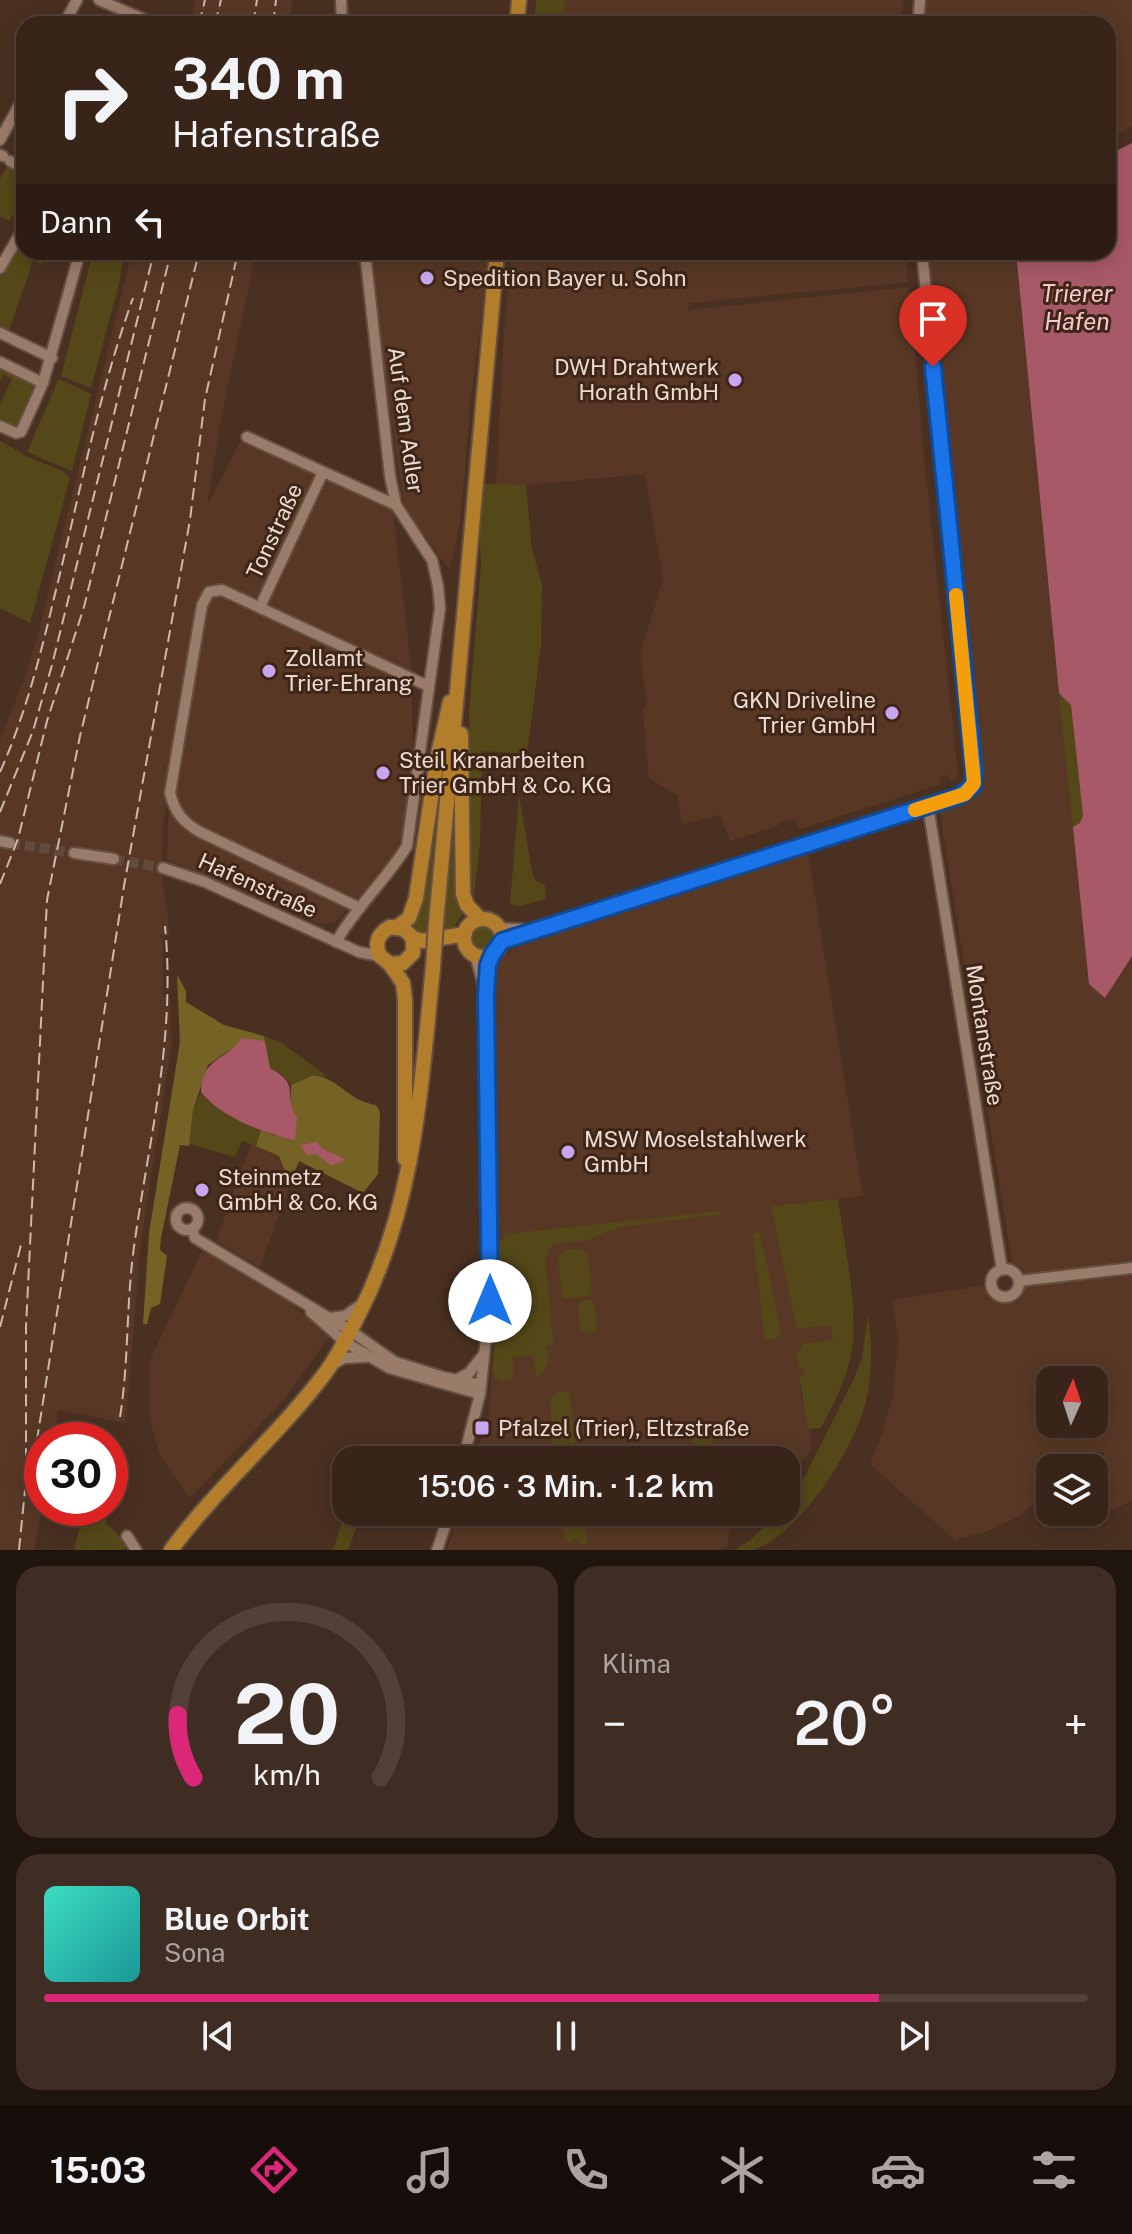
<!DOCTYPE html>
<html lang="de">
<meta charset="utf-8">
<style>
:root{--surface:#382419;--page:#3f2c22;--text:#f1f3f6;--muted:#aba4a2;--line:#524138;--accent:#db2777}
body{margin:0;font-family:"Public Sans",sans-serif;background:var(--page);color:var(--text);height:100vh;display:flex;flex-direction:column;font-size:30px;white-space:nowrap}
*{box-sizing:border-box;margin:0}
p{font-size:26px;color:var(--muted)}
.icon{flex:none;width:44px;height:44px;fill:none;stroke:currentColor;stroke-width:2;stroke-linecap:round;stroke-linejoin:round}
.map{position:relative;height:1550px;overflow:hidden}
.side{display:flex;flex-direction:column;gap:16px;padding:16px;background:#1f140e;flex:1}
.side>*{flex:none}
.guide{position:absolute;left:16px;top:16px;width:1100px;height:244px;border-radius:24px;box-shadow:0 4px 20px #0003,0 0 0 2px var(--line);background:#382419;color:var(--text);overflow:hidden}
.needle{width:52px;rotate:3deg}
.controls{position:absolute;left:1036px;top:1366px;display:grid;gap:16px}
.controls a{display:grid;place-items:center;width:72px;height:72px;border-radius:16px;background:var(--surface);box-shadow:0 4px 20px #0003,0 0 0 2px var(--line);font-size:40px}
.speed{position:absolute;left:24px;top:1422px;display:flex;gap:16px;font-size:40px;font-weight:700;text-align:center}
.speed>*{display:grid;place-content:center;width:104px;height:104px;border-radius:50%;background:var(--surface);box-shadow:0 4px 20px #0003,0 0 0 2px var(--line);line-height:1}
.speed .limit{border:12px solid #d22;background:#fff;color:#111}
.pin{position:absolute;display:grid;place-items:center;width:68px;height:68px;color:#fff;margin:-82px -34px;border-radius:50% 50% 50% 0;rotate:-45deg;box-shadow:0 0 8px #0007}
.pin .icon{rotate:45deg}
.me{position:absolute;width:88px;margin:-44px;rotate:0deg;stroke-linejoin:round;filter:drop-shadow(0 0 6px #0008)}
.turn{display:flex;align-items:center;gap:28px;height:168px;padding:0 24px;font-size:36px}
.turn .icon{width:104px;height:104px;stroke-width:2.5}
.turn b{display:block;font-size:56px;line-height:68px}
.then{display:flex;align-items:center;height:76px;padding:0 24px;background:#0003;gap:16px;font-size:30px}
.big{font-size:60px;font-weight:600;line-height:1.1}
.side .tile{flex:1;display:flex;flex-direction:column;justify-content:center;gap:12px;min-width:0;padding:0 28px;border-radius:24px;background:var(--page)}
.side .dial{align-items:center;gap:0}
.dial svg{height:208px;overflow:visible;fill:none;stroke:var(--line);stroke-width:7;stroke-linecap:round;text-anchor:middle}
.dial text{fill:var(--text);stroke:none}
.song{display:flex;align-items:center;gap:24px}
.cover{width:96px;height:96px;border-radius:12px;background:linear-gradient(135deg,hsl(170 70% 55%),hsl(180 70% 35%))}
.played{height:8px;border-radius:4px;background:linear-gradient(90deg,var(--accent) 80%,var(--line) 80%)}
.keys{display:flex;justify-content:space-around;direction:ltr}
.heat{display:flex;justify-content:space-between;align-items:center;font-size:44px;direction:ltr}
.side .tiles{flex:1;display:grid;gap:16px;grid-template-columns:1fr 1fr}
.tile:last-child{grid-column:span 2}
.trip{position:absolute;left:332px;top:1446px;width:468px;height:80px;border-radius:24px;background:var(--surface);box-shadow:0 4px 20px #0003,0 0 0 2px var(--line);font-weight:600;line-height:80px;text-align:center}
.tabs{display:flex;height:128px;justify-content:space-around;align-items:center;background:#160e0a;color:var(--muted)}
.tabs .icon{width:56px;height:56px}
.tabs .current{color:var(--accent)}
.tabs b{font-size:36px;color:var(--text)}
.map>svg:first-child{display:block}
</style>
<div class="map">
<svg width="1132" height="1550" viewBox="0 0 1132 1550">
<rect width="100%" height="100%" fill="#4a3021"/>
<g fill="#583825" fill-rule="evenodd">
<polygon points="195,0 292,0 290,24 191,24"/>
<polygon points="541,0 903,0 901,24 539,24"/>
<polygon points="926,0 1132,0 1132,126 1108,140 1108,24 924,24"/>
<polygon points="132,252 256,252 220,424 207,506 241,440 393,510 411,666 413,756 402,843 378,877 335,922 320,924 167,860 170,774 163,826 162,874 170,935 163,936 163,997 170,998 172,1042 140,1248 126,1423 58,1410 54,1440 42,1440 42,1507 34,1550 0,1550 0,740 25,677 37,638"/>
<polygon points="372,252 490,252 470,405 461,515 450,571 404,506 382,356"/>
<polygon points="512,252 906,252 908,282 690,303 688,310 910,287 923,446 958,773 956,779 950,781 948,775 940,777 941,784 800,829 798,829 796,819 783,821 777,826 730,841 720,815 682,824 678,796 649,778 643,712 647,703 640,654 663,579 645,474 526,485 496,485 504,330"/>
<path d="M928,252H1016L1059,693L1071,704L1105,998L1132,956V1501L1104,1513L1094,1508V1475L1105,1452L1084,1453L1071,1468H1050V1491L1019,1516L985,1532L955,1540L870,1464L882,1435L893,1395L898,1341L893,1300L986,1285L987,1292L994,1299L1011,1303L1019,1300L1025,1290L1024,1270L1012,1261L939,808L980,794ZM1050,1380H1094V1424H1050Z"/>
<polygon points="808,853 863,1196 771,1206 797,1328 831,1324 833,1340 803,1344 805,1376 799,1377 802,1403 805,1403 812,1447 810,1452 786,1478 786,1460 474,1460 489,1411 498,1289 496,963 516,946"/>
<polygon points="251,1144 279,1156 290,1184 260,1267 216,1241"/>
<polygon points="203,1249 276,1290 329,1337 281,1403 190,1498 159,1454 150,1418 149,1362"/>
<polygon points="459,1512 746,1512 731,1520 727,1546 716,1550 447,1550"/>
</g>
<g fill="#554818">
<polygon points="536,0 565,0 563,24 534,24"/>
<polygon points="9,163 24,171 24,212 17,208 9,221 0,216 0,179"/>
<polygon points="24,231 24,252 45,252 41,264 33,261 8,333 0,330 0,274"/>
<polygon points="93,252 124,252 119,284 91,388 61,376"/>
<polygon points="0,367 37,386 17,430 0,424 0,404 12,379 4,374 0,381"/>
<polygon points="59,379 91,394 72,471 27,452"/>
<polygon points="0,441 28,457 63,471 70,478 30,623 0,608"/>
<polygon points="482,484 526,485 532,549 542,585 541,644 527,754 482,751 480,844 474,895 471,890 469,711 481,565 479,524"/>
<polygon points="1059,693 1071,704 1083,815 1080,823 1073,827"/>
<polygon points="447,728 431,921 429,922 428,934 419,932 410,922"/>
<polygon points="457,743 465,910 452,929 443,932 442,920"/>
<polygon points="519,795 532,872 535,880 545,885 546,899 520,906 510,904"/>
<circle cx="483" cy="938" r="14"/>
<polygon points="264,1036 282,1043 328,1077 314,1075 291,1085 282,1074 270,1068"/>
<path d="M201,1092C213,1108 241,1124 261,1130L256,1146L242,1141L235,1157L189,1144L193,1110Z"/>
<path d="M838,1199C844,1245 861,1316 850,1360C844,1384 833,1406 821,1428L808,1429L799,1376L805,1375L804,1368H798L797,1353L803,1344L833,1340L831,1325L797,1329L771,1206Z"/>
<polygon points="721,1211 721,1214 619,1227 588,1240 561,1243 550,1248 545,1260 553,1344 545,1346 549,1360 541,1375 536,1377 533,1355 513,1357 513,1374 509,1382 495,1378 493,1373 498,1248 506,1234"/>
<polygon points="757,1232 760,1234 781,1332 780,1337 765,1341 753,1234"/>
<polygon points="579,1249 588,1254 592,1293 587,1296 563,1299 558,1258 566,1250"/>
<polygon points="590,1299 594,1303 597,1331 586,1334 580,1328 578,1308 581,1301"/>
<path d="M868,1315C872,1344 873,1372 866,1401C856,1445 799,1538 752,1550C747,1550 739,1550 734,1550L749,1541L779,1512H786V1504L805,1476L853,1381L862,1358Z"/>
<polygon points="569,1391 577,1460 554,1460 550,1401 558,1392"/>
<polygon points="690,1425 700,1426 711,1432 715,1452 711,1457 694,1459"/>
<polygon points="85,1508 108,1508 106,1523 129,1545 124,1550 74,1550"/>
<polygon points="346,1511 362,1512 348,1550 333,1550"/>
<polygon points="561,1512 584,1512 587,1544 579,1544 578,1539 572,1540 573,1544 565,1541"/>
</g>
<g fill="#746324">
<polygon points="177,975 186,991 186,1002 224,1025 264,1036 265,1041 249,1041 236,1046 208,1065 193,1110 189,1146 180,1145 161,1238 160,1250 167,1256 160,1304 151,1308 147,1324 143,1324 149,1233 180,1042"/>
<path d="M314,1075C340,1079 348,1101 376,1105L380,1112L378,1174L363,1193L299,1161L290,1184L279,1156L256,1146L261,1130L276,1136L290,1107L291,1085Z"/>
</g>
<g fill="#a85968">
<polygon points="1132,143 1132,956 1105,998 1089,984 1073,827 1080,823 1083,815 1071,705 1059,693 1016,252 1108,252 1108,155"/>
<path d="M242,1038L265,1041L270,1068C303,1086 281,1094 297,1117L295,1140C265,1134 220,1117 201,1092C203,1056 224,1063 242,1038Z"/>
<path d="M317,1142C323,1153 337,1153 345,1160L331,1166L317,1154L307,1155L300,1145Z"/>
</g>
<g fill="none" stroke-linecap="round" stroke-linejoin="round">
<g stroke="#624a3c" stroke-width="10" stroke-dasharray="10 5" stroke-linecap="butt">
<polyline points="10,843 74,853"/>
<polyline points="114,859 163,868"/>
</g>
<defs>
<g id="minor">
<polyline points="99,0 155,24"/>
<polyline points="341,0 342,24"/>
<polyline points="64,24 77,0"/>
<polyline points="918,24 920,0"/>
<polyline points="0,140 24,96"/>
<polyline points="0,155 3,156"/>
<polyline points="10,161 24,169"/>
<polyline points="0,268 24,227"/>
<polyline points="0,333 52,358"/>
<polyline points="0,362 43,383 21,432 16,433 0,426"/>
<polyline points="43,383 80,252"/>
<polyline points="247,437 396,505"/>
<polyline points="260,607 323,472"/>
<polyline points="928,806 1002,1270"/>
<polyline points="0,841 10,843"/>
<polyline points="74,853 114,859"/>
<polyline points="163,868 205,882 359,952 380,956"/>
<path d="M360,908L200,832C183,822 175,813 170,793L202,605L209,592L222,590L428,686"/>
<polyline points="499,928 522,929"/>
<polyline points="502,941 959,796 973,786 974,772 922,252"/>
<path d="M336,942C356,907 386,880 407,846L440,608L438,586L432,560L396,505L390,476L365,252"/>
<polyline points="475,955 484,986"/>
<circle cx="187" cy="1219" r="11"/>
<polyline points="192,1229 195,1238 351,1331 395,1362 443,1377 481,1385"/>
<circle cx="1005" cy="1283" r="14"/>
<polyline points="1019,1281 1132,1268"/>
<polyline points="311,1312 345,1342 389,1368 480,1394"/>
<polyline points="330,1318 345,1316 362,1304"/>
<polyline points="332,1365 344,1358 366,1357"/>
<polyline points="458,1379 469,1373 484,1354"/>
<polyline points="463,1460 480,1394 490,1301 486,995 488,965 492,955"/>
<polyline points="346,1487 341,1494 346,1502"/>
<polyline points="127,1536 136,1550"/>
<polyline points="437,1550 450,1512"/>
</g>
<g id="major">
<polyline points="517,24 519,0"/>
<polyline points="461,734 463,894 467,905 480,919"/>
<circle cx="483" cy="938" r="19"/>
<polyline points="436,923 497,252"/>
<polyline points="397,927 409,918 416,898 437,759 450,702"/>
<path d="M413,938V953L403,963L390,964L380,956C374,943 378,934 390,927L404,929L413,938L423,941L465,934"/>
<polyline points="390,964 403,983 405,1000 405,1159"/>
<path d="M171,1550C218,1486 279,1435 326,1372C339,1354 349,1334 359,1314C415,1205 421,1087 433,967"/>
</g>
</defs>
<use href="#minor" stroke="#644f42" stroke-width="14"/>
<use href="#major" stroke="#644f42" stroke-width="18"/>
<use href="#minor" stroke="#9a7c6a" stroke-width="10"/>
<use href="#major" stroke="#b37e2c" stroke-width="14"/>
<g stroke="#ccbaaf" stroke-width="2" stroke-dasharray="12 6" stroke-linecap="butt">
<polyline points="199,24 205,0"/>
<polyline points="215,24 221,0"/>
<polyline points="253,24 257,0"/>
<polyline points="273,24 276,0"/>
<path d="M0,772C25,716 40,657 54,598C79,498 98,395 133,298"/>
<polyline points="0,812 33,731 52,665 154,252"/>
<polyline points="0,884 18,839 47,721 84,607 171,252"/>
<polyline points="0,1327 22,1241"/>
<path d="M120,1417C129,1361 126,1304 134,1247C149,1137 176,1039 165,926"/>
<polyline points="34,1459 124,886 190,520 205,399 238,252"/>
<polyline points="19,1550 26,1480 26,1327 47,900 80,736 199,252"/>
</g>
<defs>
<polyline id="major-bridge" points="433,967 436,923"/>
</defs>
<use href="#major-bridge" stroke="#644f42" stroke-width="18" stroke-linecap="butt"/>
<use href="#major-bridge" stroke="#b37e2c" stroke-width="14"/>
</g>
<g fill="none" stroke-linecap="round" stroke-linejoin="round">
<defs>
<polyline id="route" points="490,1301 486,995 488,965 492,955 502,941 959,796 973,786 974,772 933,367"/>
</defs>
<use href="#route" stroke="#114b97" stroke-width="20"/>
<use href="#route" stroke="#1a73e8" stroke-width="14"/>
<polyline stroke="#f59e0b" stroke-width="14" points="915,810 965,794 974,783 956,595"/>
</g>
<g fill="#c7a6ef" stroke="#3f2617" stroke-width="3">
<circle cx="427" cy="278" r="8"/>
<circle cx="735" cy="380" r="8"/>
<circle cx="269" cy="671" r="8"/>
<circle cx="892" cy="713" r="8"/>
<circle cx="383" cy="773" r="8"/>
<circle cx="568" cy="1152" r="8"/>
<circle cx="202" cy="1190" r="8"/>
<rect x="474" y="1420" width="16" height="16" rx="4"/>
</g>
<g text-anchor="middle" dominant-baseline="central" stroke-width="6" stroke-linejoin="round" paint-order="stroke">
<g font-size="22" fill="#eddcd3" stroke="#3f2617" text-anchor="start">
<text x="443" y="278">Spedition Bayer u. Sohn</text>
<text x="719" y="367" text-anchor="end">DWH Drahtwerk<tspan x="719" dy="25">Horath GmbH</tspan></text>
<text x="285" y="658">Zollamt<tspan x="285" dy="25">Trier-Ehrang</tspan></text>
<text x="876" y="700" text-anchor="end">GKN Driveline<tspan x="876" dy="25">Trier GmbH</tspan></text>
<text x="399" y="760">Steil Kranarbeiten<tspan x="399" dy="25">Trier GmbH &amp; Co. KG</tspan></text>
<text x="584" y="1139">MSW Moselstahlwerk<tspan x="584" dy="25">GmbH</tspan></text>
<text x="218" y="1177">Steinmetz<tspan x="218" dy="25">GmbH &amp; Co. KG</tspan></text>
<text x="498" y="1428">Pfalzel (Trier), Eltzstraße</text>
</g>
<g font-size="22" fill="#eddcd3" stroke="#3f2617">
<text transform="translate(406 420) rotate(82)">Auf dem Adler</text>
<text transform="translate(274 531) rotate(-65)">Tonstraße</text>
<text transform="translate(258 885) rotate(24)">Hafenstraße</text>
<text transform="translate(985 1035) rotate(81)">Montanstraße</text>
</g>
<g font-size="24" font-style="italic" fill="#f7c8ce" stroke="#3f2617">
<text x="1077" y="293">Trierer<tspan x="1077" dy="28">Hafen</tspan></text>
</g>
</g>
</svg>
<div class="controls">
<a><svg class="needle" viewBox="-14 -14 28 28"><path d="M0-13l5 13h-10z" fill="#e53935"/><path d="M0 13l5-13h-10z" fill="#aba4a2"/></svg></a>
<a><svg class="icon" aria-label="layers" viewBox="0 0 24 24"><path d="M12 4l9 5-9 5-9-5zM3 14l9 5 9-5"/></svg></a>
</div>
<div class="speed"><div class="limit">30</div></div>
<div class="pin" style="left:933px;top:367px;background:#d93025"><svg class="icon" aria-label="arrive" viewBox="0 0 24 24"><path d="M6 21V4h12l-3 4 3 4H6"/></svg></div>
<svg class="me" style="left:490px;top:1301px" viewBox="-20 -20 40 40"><circle r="19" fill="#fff"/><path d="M0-13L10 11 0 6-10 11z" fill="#1a73e8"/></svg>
<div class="trip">15:06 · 3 Min. · 1.2 km</div>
<div class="guide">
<div class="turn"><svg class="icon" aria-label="right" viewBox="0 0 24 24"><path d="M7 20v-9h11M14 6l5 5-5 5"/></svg><div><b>340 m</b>Hafenstraße</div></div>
<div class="then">Dann<svg class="icon" aria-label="left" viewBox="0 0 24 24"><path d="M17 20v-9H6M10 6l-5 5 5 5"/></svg></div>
</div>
</div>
<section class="side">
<div class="tiles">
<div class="tile dial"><svg viewBox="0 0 100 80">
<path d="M14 69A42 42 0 1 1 86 69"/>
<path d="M14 69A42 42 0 0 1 8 45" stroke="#db2777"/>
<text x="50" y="56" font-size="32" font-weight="700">20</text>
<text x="50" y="72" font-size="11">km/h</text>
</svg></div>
<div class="tile"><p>Klima</p>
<div class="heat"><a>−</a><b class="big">20°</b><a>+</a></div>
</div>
<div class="tile">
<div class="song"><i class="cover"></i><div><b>Blue Orbit</b><p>Sona</p></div></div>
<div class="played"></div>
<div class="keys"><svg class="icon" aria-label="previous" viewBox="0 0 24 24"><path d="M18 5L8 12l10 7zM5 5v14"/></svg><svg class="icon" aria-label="pause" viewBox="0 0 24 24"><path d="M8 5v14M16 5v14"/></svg><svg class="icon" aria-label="next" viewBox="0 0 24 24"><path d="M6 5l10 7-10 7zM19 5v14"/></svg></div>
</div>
</div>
</section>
<nav class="tabs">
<b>15:03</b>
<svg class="icon current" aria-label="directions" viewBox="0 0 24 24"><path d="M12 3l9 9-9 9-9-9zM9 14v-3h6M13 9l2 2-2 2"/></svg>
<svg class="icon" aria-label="music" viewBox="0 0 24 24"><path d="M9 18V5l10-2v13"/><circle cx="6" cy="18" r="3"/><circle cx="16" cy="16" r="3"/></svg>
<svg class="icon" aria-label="phone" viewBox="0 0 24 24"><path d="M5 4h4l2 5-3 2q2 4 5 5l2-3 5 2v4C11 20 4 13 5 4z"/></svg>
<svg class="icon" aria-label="climate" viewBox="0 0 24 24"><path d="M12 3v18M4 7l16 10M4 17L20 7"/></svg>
<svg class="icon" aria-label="car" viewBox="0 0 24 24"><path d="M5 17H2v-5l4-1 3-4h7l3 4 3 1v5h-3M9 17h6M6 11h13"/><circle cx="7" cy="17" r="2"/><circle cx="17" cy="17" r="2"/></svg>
<svg class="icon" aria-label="filters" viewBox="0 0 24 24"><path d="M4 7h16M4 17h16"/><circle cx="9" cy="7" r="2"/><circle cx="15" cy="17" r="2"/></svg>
</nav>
